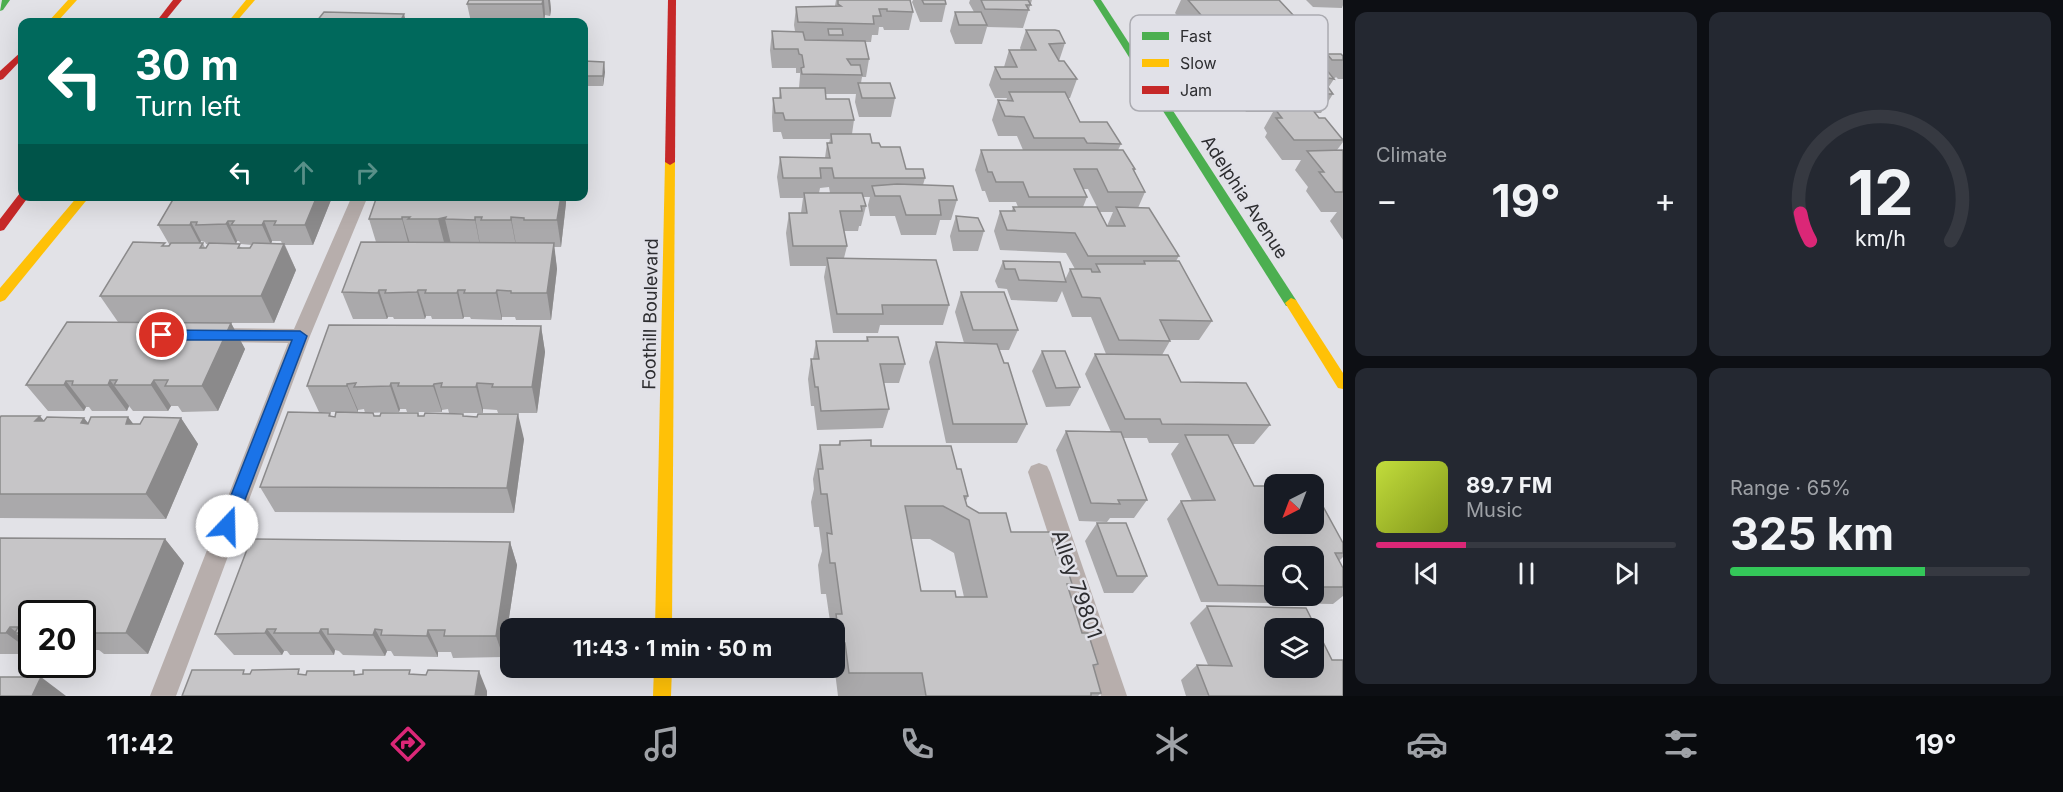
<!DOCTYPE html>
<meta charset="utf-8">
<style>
:root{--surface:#171b24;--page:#242831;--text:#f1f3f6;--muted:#9ea1a6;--line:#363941;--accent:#db2777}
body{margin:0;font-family:Inter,sans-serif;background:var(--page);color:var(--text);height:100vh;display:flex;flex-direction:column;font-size:22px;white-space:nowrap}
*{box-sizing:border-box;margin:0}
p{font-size:20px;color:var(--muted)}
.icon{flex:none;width:33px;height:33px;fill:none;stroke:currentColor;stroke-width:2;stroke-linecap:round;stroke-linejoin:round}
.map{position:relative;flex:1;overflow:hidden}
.details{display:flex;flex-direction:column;gap:12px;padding:12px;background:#0d0f14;width:720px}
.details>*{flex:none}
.banner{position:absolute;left:18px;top:18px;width:570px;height:183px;border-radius:12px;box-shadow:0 6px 24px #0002;background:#00695c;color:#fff;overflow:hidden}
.needle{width:39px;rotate:222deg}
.fabs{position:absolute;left:1264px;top:474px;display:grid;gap:12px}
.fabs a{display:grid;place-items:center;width:60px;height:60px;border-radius:12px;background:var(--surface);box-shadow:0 6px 24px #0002;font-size:30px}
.speed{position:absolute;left:18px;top:600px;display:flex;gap:12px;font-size:30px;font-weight:700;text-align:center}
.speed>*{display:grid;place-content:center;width:78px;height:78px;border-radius:50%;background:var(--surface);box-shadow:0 6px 24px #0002;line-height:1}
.speed .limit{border:3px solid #111;border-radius:9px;background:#fff;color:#111}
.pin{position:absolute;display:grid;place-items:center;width:51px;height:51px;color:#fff;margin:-26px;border:3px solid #fff;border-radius:50%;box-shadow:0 2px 6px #0007}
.me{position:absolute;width:66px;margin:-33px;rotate:21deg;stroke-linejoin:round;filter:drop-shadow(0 0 4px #0008)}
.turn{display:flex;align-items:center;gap:21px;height:126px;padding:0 18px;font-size:27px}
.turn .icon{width:78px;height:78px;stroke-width:2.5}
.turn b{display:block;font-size:42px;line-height:51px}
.lanes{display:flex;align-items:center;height:57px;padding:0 18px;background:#0003;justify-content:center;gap:30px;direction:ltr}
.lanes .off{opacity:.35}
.big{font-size:45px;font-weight:700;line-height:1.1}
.details .tile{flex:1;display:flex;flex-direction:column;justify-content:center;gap:9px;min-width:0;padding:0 21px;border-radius:12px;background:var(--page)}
.details .dial{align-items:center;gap:0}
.dial svg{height:156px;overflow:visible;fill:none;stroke:var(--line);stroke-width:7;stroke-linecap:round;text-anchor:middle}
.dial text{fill:var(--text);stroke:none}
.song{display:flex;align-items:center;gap:18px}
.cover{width:72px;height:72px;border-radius:9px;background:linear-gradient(135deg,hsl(70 70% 55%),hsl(70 70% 35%))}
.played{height:6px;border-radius:3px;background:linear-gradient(90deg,var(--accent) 30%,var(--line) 30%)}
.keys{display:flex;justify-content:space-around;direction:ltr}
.heat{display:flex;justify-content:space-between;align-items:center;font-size:33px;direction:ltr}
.charge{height:9px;border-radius:4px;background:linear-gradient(90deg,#34c759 65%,var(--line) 0)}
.details .tiles{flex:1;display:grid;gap:12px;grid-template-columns:repeat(2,1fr)}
.trip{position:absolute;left:500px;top:618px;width:345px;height:60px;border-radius:12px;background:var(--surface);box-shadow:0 6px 24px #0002;font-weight:700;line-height:60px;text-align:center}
.menu{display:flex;height:96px;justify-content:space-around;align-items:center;background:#090b0e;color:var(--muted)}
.menu .icon{width:42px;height:42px}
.menu .on{color:var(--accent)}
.menu b{font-size:27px;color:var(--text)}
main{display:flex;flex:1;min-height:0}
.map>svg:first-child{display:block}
</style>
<main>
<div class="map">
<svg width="1343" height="696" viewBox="0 0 1343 696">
<rect width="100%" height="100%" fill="#e2e2e7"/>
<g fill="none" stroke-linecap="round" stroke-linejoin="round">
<g fill="#b7aeac" fill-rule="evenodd">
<polygon points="352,196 368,196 310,336 176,696 150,696 288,343 213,342 206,340 203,335 206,330 213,328 294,329"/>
<polygon points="1039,463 1047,466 1050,472 1127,696 1101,696 1028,472 1031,466"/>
</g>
<g fill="#4caf50" fill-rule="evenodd">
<polygon points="2,0 10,0 3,10 0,11"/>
<polygon points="1093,0 1101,0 1296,300 1297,303 1296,306 1286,306"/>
</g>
<g fill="#ffc107" fill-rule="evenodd">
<polygon points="68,0 77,0 57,22 48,22"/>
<polygon points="246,0 255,0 236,22 228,22"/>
<polygon points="670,159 675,162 672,628 655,628 665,162"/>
<polygon points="78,196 90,196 5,300 0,302 0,288"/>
<polygon points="1291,298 1296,300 1343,373 1343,389 1338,388 1285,303"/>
<polygon points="654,668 672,668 671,696 653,696"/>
</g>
<g fill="#c62828" fill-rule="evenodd">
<polygon points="173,0 182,0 164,22 156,22"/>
<polygon points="668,0 676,0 675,162 670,165 665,162"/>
<polygon points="22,51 22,59 3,79 0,80 0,71"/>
<polygon points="20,193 22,193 22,196 29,196 4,230 0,231 0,219"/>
</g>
</g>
<g fill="#aaa9ab" fill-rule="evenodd">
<polygon points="469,0 550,0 551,10 550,16 545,15 544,22 471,22 467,4"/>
<path d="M836,0H910L913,12L909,30H884L883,27H879L878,35H872L871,42H865L869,59L866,77H862L861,83L895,98L891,117H859L855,102L856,94H825L826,99L854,120L852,134L881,147L906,169L925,178L923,185L957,200L951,220H940L936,235H901L895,216H870L868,205L870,197H863L866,206L861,226H859L858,231H844L847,246L844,258L949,305L943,325H880L878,333H833L824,277L826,266H790L786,233L789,213H801L803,198H780L777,177L780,157L825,158L827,143H829L830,139H783L781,132H773L772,117L773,98H779L780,88H799L800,76V73H796V68H772L770,50L772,31H795L794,25L796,7L835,6ZM829,187L830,193H819L820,188Z"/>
<polygon points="913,0 945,0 946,4 942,22 920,22 912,2"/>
<polygon points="970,0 1032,0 1023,28 987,27 982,44 955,44 950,31 955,12 974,12 969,3"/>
<polygon points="1181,0 1279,0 1294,16 1288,27 1314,46 1304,63 1321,63 1327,54 1343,55 1343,79 1338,79 1336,77 1334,79 1328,88 1333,94 1321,113 1315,113 1319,118 1343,139 1343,142 1337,150 1343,150 1343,240 1330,221 1337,212 1321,212 1306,191 1308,187 1295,170 1301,160 1282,160 1265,137 1267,133 1264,128 1273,112 1246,112 1224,82 1228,73 1216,73 1195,45 1197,39 1175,13"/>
<polygon points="1306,0 1343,0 1343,5 1342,8 1313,7"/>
<path d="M1026,30L1065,43L1059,61L1077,79L1070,98H1068L1080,122L1121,144L1118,150L1135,169L1134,171L1145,192L1138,208L1179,256L1176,261L1212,321L1199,340H1170V341L1162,355L1181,382L1270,425L1254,444H1233L1254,486L1343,543V557L1339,561L1343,568V596L1333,604L1201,602L1167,519L1181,501H1192L1171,454L1179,443H1149L1147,438H1123L1147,500L1134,518H1110L1107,522L1079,521L1056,450L1066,431L1111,432L1085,374L1095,354H1106L1091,317H1072L1062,291L1057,302L1011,300L1007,289L998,288L995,281L1003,261L1065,280L1070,269H1075L1066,253L1000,250L994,231L1000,211H1012L1013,207H1018L1016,202H989L985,191H982L975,170L981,150H1023L1017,136H998L992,120L998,100L1006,101L1007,98H995L989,85L995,67H1004L1009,50H1021L1020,48ZM1083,189H1088L1097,207H1083L1087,197ZM1100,212H1113L1107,226ZM1275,556H1314V596H1275Z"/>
<polygon points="584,61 605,72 603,86 584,86"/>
<path d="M175,196H330L331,200L313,245H285L296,270L274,323H231L245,349L218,411L182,412L178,406H171L168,411H133L129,406L127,411H92L89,407H86L84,411H48L26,385L118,322L100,296L170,244H169L158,225ZM201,241L205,242L206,244H208L206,248H205L203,243H200ZM237,241H239L241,244L252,245L250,248H242L236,244ZM272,241H281L282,244L271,243Z"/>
<polygon points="377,196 566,196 566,203 561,247 554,247 557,269 551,320 516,320 515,317 502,317 502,320 471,319 470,317 464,317 463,319 432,319 431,316 426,316 425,319 394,319 393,317 388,317 387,319 353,319 342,292 376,242 369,219"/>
<polygon points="956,216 984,231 978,251 953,251 950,236"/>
<polygon points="961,292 1018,330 1009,350 999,350 1027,424 1017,443 946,443 929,362 936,342 964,343 955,312"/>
<polygon points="541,326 545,352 537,413 498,413 497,410 483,409 483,413 449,413 448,409 442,410 442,412 407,412 406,409 400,409 399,412 365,413 364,409 358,410 358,412 319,412 307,386"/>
<polygon points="867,337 905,364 899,383 883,383 889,409 883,428 817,430 814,406 811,406 808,379 811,359 813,359 816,341 866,341"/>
<polygon points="1042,351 1080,387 1070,406 1046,407 1032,371"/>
<polygon points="330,413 331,416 335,417 373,413 374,416 418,413 419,416 464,416 524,439 514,513 275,512 260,487"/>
<polygon points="128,417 133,424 140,424 181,418 198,444 166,519 0,518 0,418 44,421 88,423"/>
<path d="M840,441L871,446L957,469L968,496L966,501L967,506L1011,532L1056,555L1072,584L1069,589L1082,633L1098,664L1094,669L1101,693L1098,696H838L835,672L830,671V668H834V628H831L826,594H821L818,565L822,551L819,527H814L811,502L814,489L813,479L820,445H838ZM911,539H930L954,553L964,597H956L921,591Z"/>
<polygon points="1097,523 1147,576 1133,593 1104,593 1085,541"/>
<polygon points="0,538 165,539 184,563 148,654 104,654 99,650 88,650 87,654 82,654 82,614 32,614 32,654 0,654"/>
<polygon points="510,542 517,565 503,657 453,658 451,652 438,652 438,657 394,656 391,651 387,651 385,656 343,655 339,651 335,650 334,655 290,655 287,651 284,651 282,655 234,655 215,634"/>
<polygon points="1207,606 1332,660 1343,696 1186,696 1181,680 1197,665 1208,665 1190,623"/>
</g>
<g fill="#8b8a8b">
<polygon points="543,0 544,0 545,15 544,22 542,4"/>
<polygon points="548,0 550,0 551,10 550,16"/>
<polygon points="404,14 406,22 400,22"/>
<polygon points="604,62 605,72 603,86 603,76"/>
<polygon points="317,196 330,196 331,200 313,245 305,225"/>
<polygon points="561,196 566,196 566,203 561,247 557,220"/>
<polygon points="402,217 410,244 409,246 402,219"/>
<polygon points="446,217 445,219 451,244 445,246 438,219"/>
<polygon points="475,217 480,244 480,246 475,220"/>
<polygon points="511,217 516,244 516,246 511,220"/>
<polygon points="228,221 237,241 236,244 226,224"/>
<polygon points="264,221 272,241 271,245 262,225"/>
<polygon points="191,222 201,241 200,244 190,225"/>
<polygon points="554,243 557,269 551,320 547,293"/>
<polygon points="284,244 296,270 274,323 261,296"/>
<polygon points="379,290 388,317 387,319 378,293"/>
<polygon points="418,290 426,316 425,319 417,292"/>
<polygon points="458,290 464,317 463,319 457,293"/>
<polygon points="497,290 502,317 502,320 496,293"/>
<polygon points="231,323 245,349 218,411 202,386"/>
<polygon points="541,326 545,352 537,413 532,387"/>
<polygon points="110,380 129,406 127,411 108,385"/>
<polygon points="154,380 171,406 168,411 151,385"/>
<polygon points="66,381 86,407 84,411 64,385"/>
<polygon points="391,383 400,409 399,412 390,386"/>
<polygon points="477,383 483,409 483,413 476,387"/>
<polygon points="347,384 358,410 358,412 347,386"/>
<polygon points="434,384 442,410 442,412 433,386"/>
<polygon points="518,414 524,439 514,513 507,488"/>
<polygon points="40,416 62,442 35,421"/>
<polygon points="128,417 148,443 126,424"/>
<polygon points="84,418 105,443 81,423"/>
<polygon points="181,418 198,444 166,519 146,494"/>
<polygon points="165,539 184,563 148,654 126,633"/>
<polygon points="510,542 517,565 503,657 496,636"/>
<polygon points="10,627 17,633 15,633 32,646 32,652 6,633"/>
<polygon points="267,629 284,651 282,655 265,633"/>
<polygon points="321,629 335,650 334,655 319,633"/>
<polygon points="375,629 387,651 385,656 373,635"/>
<polygon points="428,630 438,652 438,657 427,636"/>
<polygon points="82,645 88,650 87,654 82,650"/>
<polygon points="479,671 487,691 487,696 475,696"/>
<polygon points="41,677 66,696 32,696"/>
</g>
<g fill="#c6c5c7" stroke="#8b8a8b" stroke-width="1.5" fill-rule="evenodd">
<polygon points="469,0 543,0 542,4 467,4"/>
<polygon points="838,0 910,0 913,12 887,11 887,9 879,9 881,16 873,16 874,24 798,22 796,7 841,6 838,4"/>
<polygon points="922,0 945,0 946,4 924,4"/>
<polygon points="981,0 1028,0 1031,5 1026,5 1029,10 985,9"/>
<polygon points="1188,0 1279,0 1294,16 1248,16 1244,18 1247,22 1207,22"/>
<polygon points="324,12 404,14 400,22 316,22"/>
<polygon points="955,12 981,12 987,25 959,25"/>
<polygon points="828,29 842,29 843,35 829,35"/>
<polygon points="1026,30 1055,30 1059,31 1065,43 1049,44 1059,61 1064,61 1077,79 1001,79 995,67 1017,67 1009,50 1036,50"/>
<polygon points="772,31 803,32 805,40 865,41 869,59 847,59 851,65 860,65 862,75 802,74 801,68 804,67 802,55 799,54 798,49 774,49"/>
<polygon points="1327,54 1341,54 1343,56 1343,60 1332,60"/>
<polygon points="584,61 604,62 603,76 584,76"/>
<polygon points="1233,63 1321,63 1334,79 1329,78 1325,83 1333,94 1256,93"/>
<polygon points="858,83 890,83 895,98 862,98"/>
<polygon points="780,88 825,88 826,99 849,99 854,120 785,120 783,113 775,113 773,98 781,98"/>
<polygon points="1009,92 1065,92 1080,122 1107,122 1121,144 1087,143 1084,138 1034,138 1024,117 1005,116 998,100 1013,101"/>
<polygon points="1275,109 1312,109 1319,118 1325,118 1343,140 1294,140 1276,118 1282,118"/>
<polygon points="831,134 870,134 872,143 879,143 881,147 900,147 906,169 923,169 925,178 834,178 832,168 820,168 821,178 783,178 780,157 830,158 827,143 832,143"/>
<polygon points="981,150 1123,150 1135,169 1133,169 1145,192 1108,192 1097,169 1074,169 1087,197 1029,197 1023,182 996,182 992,172 988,172"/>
<polygon points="1343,150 1343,192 1335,192 1319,172 1324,172 1307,151"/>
<polygon points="897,184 953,186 957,200 939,200 941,215 906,215 900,196 875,196 872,186"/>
<polygon points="804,193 862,193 866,206 861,206 862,211 840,211 847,246 793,246 789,213 807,213"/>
<polygon points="175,196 317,196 305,225 274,225 276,221 264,221 262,225 231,225 234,221 228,221 226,224 196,225 197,222 191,222 190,225 158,225"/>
<polygon points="377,196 561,196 557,220 524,220 524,218 511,217 511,220 481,220 482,217 475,217 475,220 445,219 446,217 438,219 408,219 410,217 402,217 402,219 369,219"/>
<polygon points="1013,207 1097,207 1107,226 1125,226 1116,207 1149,208 1179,256 1088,256 1075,233 1007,230 1000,211 1015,211"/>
<polygon points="956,216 978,218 984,231 959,231"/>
<polygon points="133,242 165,243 162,246 169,246 171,243 203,243 200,248 206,248 209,243 240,244 238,248 250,248 253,243 284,244 261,296 100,296"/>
<polygon points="361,242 554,243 547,293 511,293 511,291 497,290 496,293 464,293 465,290 458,290 457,293 425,293 426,290 418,290 417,292 385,293 386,290 379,290 378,293 342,292"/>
<polygon points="827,258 936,260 949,305 882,305 883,314 837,314"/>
<polygon points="1003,261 1060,262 1066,282 1019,280 1015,269 1005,269"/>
<polygon points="1144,261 1179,261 1212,321 1160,320 1170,341 1119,340 1100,298 1082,297 1070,269 1091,269 1092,272 1100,272 1096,264 1145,264"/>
<polygon points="961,292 1004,292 1018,330 973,330"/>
<polygon points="67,322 231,323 202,386 165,386 168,380 154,380 151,385 114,385 117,380 110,380 108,385 72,385 73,381 66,381 64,385 26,385"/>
<polygon points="329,325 541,326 532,387 492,387 493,384 477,383 476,387 441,387 442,383 434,384 433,386 398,386 399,383 391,383 390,386 354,387 356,383 347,384 347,386 307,386"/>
<polygon points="867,337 898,337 905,364 880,364 889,409 821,411 818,387 815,387 811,359 819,359 816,341 868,341"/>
<polygon points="936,342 997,344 1004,363 1008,363 1027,424 953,424"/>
<polygon points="1042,351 1065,351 1080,387 1056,388"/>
<polygon points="1095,354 1168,355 1181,382 1246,383 1270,425 1162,424 1160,419 1125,419"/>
<polygon points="288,412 330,413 329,416 335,417 336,412 373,413 374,416 380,416 381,413 418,413 418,416 424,416 425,413 463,414 463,416 477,417 478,414 518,414 507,488 260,487"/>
<polygon points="1,416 40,416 35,421 44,421 47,417 84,418 81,423 88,424 91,417 128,417 126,424 140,424 144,417 181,418 146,494 0,494 0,418"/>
<polygon points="1066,431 1121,432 1147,500 1118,500 1120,504 1091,503"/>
<polygon points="1185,435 1228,435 1254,486 1275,486 1275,524 1314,524 1314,490 1343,543 1343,553 1335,553 1343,568 1343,587 1314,587 1314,556 1275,556 1275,586 1218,585 1181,501 1215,500"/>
<path d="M871,440V446H951L957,469H961L968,496H964L967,506L979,513H1006L1011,532H1050L1056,555L1063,554L1072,584H1067L1082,633H1088L1098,664L1093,665L1101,693H1091V696H926L922,673H849L845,643H840L836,614H842L835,563H830L827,533L832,534L827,494H821L818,469H823L820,445H840V441ZM905,506H943L969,520L987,597H956L955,591H921Z"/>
<polygon points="1097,523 1126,523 1147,576 1117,576"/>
<polygon points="0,538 165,539 126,633 82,633 82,614 32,614 32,633 15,633 18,627 10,627 6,633 0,633"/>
<polygon points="251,539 510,542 496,636 444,636 445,630 428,630 427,636 381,635 382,630 375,629 373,635 328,634 328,629 321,629 319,633 274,633 276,629 267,629 265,633 215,634"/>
<path d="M1207,606L1306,608L1332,660H1343V696H1209L1197,665L1232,666ZM1275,628H1314V668H1275Z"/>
<polygon points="299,669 298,674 306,675 307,671 354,671 354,675 363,674 363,670 410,670 409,674 426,675 428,670 479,671 475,696 182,696 192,670 244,670 243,674 250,674 252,670"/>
<polygon points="0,677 41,677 32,696 0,696"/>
</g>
<polygon fill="#1a73e8" stroke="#114b97" stroke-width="1.5" points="162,330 300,331 307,336 235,526 233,531 227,533 222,531 219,526 292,340 162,340 155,335"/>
<g text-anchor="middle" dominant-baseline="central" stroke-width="5" stroke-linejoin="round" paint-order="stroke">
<g font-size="18" fill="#2d2d30" stroke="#e1e1e8">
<text transform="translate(1245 197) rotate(57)">Adelphia Avenue</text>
<text transform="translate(650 314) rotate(-89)">Foothill Boulevard</text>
</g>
<g font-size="21" fill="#2d2d30" stroke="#e1e1e8">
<text transform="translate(1077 584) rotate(71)">Alley 79801</text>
</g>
</g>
<rect x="1130" y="15" width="198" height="96" rx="9" fill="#e1e1e8" stroke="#ababb1" stroke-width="1.5"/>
<rect x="1142" y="32" width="27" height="8" fill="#4caf50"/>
<rect x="1142" y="59" width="27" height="8" fill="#ffc107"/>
<rect x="1142" y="86" width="27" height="8" fill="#c62828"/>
<g font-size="16" fill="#2d2d30">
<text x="1180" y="42">Fast</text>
<text x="1180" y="69">Slow</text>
<text x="1180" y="96">Jam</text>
</g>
</svg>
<div class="fabs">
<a><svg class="needle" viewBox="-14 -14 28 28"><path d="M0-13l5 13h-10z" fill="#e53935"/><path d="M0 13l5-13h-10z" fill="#9ea1a6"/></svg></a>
<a><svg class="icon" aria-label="search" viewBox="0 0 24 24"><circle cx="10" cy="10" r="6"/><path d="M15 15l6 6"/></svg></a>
<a><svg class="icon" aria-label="layers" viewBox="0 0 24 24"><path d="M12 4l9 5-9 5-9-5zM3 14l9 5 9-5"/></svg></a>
</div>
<div class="speed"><div class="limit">20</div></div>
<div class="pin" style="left:162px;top:335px;background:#d93025"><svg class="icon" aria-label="arrive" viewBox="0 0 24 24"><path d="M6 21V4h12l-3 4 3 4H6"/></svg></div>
<svg class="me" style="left:227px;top:526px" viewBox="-20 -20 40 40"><circle r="19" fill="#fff"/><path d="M0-13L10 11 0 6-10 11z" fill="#1a73e8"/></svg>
<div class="trip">11:43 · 1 min · 50 m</div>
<div class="banner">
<div class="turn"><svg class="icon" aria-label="left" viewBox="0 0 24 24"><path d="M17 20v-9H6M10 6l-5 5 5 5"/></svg><div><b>30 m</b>Turn left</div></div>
<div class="lanes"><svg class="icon" aria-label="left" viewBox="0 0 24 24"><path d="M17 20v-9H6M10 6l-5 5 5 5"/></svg><svg class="icon off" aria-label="ahead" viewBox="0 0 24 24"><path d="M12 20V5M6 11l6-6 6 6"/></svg><svg class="icon off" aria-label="right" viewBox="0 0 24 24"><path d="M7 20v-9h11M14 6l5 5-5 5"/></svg></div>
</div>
</div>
<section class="details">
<div class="tiles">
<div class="tile"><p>Climate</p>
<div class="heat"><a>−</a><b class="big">19°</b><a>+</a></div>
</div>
<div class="tile dial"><svg viewBox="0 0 100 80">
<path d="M14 69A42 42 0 1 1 86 69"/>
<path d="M14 69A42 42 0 0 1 9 55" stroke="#db2777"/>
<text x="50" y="56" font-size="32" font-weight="700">12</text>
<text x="50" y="72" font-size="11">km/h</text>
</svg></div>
<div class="tile">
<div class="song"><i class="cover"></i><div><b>89.7 FM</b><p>Music</p></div></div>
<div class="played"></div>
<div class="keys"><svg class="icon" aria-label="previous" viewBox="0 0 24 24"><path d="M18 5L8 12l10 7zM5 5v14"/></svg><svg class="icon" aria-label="pause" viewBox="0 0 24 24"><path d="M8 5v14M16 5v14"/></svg><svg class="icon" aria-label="next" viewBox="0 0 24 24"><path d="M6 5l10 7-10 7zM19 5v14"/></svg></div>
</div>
<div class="tile"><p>Range · 65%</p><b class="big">325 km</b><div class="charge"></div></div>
</div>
</section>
</main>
<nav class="menu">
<b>11:42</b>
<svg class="icon on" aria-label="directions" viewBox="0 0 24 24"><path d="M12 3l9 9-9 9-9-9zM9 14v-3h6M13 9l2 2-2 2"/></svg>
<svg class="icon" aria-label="music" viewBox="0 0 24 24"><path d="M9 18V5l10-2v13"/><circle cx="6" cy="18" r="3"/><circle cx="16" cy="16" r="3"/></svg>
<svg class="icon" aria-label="phone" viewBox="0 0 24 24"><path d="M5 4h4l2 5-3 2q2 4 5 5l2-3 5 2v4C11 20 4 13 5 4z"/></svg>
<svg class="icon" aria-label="climate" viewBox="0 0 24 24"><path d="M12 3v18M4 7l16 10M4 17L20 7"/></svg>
<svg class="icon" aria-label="car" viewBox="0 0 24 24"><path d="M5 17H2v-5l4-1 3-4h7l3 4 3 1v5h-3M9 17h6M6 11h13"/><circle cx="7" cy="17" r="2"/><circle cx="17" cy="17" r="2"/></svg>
<svg class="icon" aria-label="filters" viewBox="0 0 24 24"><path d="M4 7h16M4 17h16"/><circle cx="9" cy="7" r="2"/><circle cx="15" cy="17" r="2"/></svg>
<b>19°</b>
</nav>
